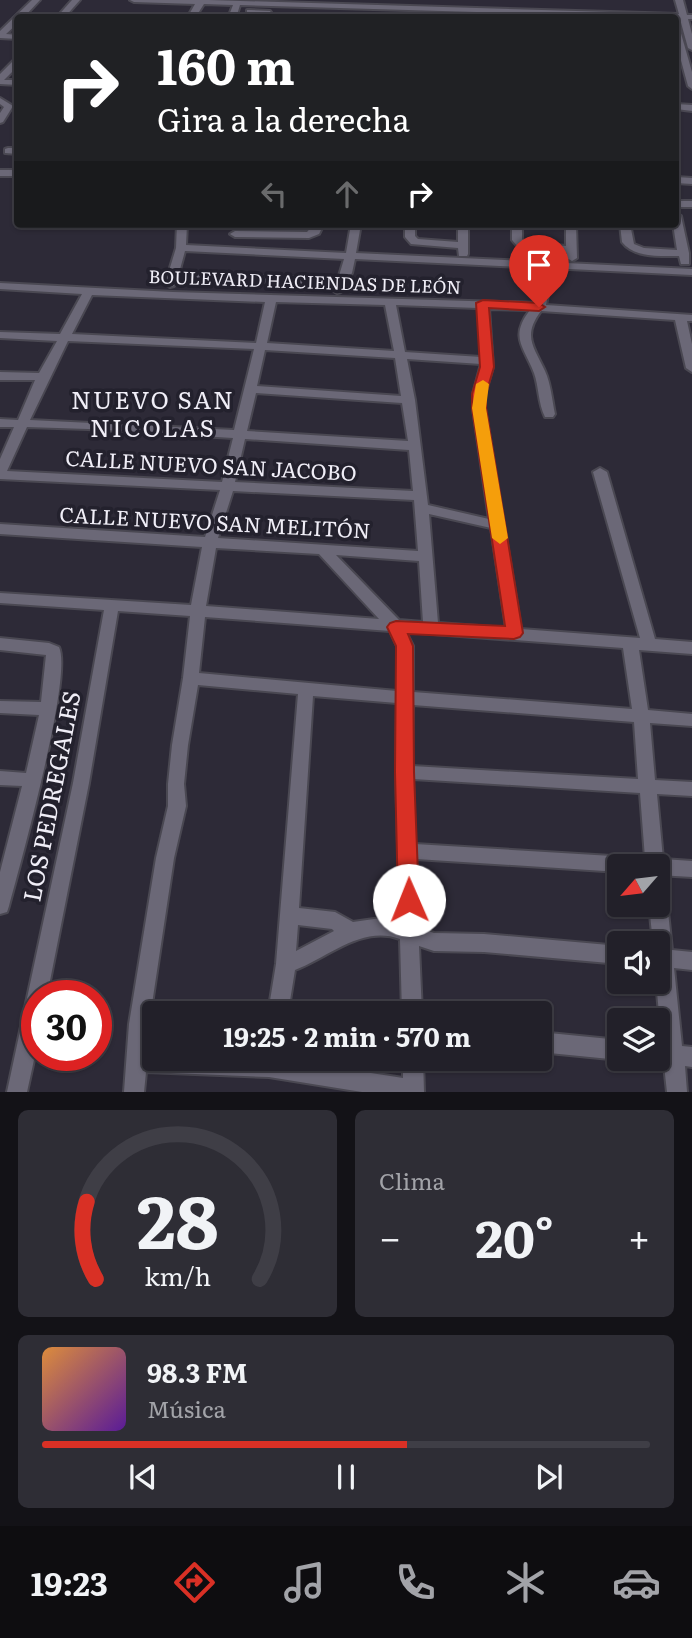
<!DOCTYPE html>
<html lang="es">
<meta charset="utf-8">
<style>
:root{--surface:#222029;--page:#2e2d35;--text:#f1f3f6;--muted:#a2a3a8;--line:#3f3e46;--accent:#d93025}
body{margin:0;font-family:Literata,serif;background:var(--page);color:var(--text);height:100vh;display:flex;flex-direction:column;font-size:26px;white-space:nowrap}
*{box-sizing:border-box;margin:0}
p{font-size:23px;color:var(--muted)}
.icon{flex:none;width:38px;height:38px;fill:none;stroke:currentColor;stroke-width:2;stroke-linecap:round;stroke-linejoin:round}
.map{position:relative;height:1092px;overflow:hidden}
.sheet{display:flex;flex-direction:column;gap:18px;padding:18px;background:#131217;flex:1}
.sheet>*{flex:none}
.hud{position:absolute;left:14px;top:14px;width:665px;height:214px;border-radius:7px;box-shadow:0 2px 5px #0004,0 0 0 2px var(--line);background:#202124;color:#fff;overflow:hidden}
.needle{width:46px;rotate:242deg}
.fabs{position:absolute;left:607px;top:854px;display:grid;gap:14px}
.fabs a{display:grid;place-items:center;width:63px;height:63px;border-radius:7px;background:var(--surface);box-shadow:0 2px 5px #0004,0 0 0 2px var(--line);font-size:35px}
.speed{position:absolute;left:21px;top:980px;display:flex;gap:14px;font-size:35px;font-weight:700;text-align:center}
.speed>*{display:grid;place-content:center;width:91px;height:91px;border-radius:50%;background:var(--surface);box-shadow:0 2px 5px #0004,0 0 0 2px var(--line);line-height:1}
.speed .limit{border:10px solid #d22;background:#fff;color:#111}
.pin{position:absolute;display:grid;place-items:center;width:60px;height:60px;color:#fff;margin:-72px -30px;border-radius:50% 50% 50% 0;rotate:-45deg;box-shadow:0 0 7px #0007}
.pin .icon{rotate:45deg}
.me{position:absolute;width:77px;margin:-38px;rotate:359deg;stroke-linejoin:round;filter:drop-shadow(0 0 5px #0008)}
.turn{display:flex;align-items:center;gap:24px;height:147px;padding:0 28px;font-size:32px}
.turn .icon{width:91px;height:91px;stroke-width:2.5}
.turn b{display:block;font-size:49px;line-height:60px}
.lanes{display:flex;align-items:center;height:66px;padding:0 28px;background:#0003;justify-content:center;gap:35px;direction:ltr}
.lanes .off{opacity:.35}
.big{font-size:52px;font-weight:700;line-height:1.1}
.sheet .tile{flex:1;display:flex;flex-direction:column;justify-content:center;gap:10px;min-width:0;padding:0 24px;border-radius:10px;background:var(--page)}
.sheet .dial{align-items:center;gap:0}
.dial svg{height:182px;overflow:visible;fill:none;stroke:var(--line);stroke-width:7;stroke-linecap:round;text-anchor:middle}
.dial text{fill:var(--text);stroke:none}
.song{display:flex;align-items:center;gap:21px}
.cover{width:84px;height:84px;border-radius:10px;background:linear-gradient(135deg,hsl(30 70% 55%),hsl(270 70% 35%))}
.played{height:7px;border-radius:4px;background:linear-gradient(90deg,var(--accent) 60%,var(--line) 60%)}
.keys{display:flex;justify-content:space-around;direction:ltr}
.heat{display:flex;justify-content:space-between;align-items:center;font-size:38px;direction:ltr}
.sheet .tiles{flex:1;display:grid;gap:18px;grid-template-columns:1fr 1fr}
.tile:last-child{grid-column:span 2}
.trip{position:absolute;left:142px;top:1001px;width:410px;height:70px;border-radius:7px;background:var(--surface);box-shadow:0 2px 5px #0004,0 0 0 2px var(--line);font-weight:700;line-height:70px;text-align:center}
.menu{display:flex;height:112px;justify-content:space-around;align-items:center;background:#0e0d10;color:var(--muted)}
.menu .icon{width:49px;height:49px}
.menu .selected{color:var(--accent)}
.menu b{font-size:32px;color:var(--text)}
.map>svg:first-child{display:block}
</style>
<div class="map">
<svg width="692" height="1092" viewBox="0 0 692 1092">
<rect width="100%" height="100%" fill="#2d2a37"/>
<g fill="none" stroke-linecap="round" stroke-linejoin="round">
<defs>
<g id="minor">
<polygon points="32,0 40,0 23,18 18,18 18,23 6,34 18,35 18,39 0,38 0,31"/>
<polygon points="72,0 80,0 64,18 56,18"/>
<polygon points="130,0 209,0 679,14 675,0 683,0 687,15 692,15 692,19 688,19 692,34 692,50 688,48 680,19 676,18 240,5 236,18 228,18 233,5 204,4 195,18 187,18 195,4 134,2"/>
<polygon points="250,10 270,11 275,18 247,14 247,10"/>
<polygon points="676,28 680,30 692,72 692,89 688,86 676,42"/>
<polygon points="15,59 18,59 18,66 4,80 18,80 18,85 0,84 0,74"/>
<polygon points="0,98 13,106 3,122 0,123 0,113 4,107 0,104"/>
<polygon points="676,104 692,105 692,111 676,109"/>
<polygon points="8,148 18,148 18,154 5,153 5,149"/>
<rect x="0" y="170" width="18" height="6"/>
<polygon points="676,177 692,178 692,184 676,183"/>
<rect x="676" y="201" width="16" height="6"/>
<path d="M676,213L681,216L689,253V264H681L679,256C660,256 634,258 622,242L620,224H630L634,244L644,248L677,250L673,224H676Z"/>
<path d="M177,224H187L186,245L346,253L351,224H361L356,253L692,269V275L549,268L550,285L546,305L692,315V321H687L692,344V372L686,368L675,320L541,311C522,336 534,347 545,371C551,384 552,400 555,414L553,417H545C538,403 539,387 534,373C524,347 509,337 530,310L489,309L493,367L485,394V409L521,629L640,638L593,472L600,468L607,472L655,639L692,642V654L639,650L648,710L692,714V726L650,723L655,780L692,782V796L657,794L663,859L692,861V877L658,875V866H620V872L416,859L419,928L434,933L484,934L620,946V964L484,952L434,951L419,946L422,1013H402L400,939C362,925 329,957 295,970L288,1013H268L276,964L298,694L198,685L188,745L184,784L186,806L174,858L149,1024L147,1052H154V1059H281L403,1078V1059H423L424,1092H362L269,1077L146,1072L144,1092H124L129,1024L156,858L168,806V784L172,745L183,678L190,616L118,611L89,783L47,996H37V1046L27,1092H7L73,783L104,610L0,603V593L191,605L202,547L0,534V524L205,537L220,490L0,479V459L14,427H0V419L18,420L35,380H0V372L39,373L57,341L0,338V332L60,334L82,294L0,289V283L173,292L537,303L540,285L539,268L355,259L352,273L341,292L337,293L332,290L335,285L177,279L174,286L170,287L165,284L176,248ZM185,251L344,259L338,279L179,273ZM92,295L265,302L256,343L72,334ZM276,302L385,305L394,351L267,343ZM396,305L478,308L481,357L405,352ZM68,341L254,349L234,430L30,420ZM265,350L395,358L401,396L257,386ZM407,359L481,364L473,394V409L489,519L428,505L415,400ZM256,393L402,403L408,441L247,431ZM27,427L88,429L233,438L222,482L7,471ZM245,439L409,450L413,491L235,482ZM233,491L414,500L418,551L218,538ZM429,514L491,528L506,628L438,623ZM216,548L319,554L379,619L206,606ZM336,555L419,561L423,622L399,620ZM205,617L390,631L397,646V691L199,673ZM406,632L623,648L632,709L413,692V646ZM313,696L397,703L396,772L400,921L388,917L353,922L335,912L299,908ZM413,705L634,722L638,779L412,766ZM413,779L640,793L645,858L415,844ZM298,925L332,929L334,931L296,951Z"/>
<polygon points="314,224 324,224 319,234 309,238 235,237 230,234 235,231 307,232"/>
<polygon points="405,224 415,224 415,236 418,239 458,242 458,224 468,224 468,254 467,256 459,256 458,248 411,244 405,237"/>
<polygon points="512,224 522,224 522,239 525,242 566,246 566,224 576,224 577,258 572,261 567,258 567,253 518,247 512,240"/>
<path d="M0,638L49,643L59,647C73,676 20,865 9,906L7,912L0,914V872L22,786L0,785V771L26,773L39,715L0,713V701L41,702L46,655L0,650Z"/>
<polygon points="658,894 664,896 667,902 672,950 692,952 692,970 674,968 682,1046 692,1047 692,1067 685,1066 687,1092 667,1092 664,1065 651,1061 650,1059 658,1059 658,1044 662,1044 656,982 658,943 653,943 649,905 658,905"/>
<polygon points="539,1032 620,1040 620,1059 623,1059 620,1060 539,1052"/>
</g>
</defs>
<use href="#minor" stroke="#4a4852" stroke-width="4"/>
<use href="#minor" fill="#6b6877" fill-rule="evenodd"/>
</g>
<polygon fill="#d93025" stroke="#8d1f18" stroke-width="2" points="483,300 539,303 545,307 539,311 489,308 494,367 486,394 486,408 523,633 520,637 514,639 408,634 413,646 414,772 419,900 416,907 409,910 401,907 398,900 395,772 396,646 387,627 390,623 396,621 505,626 472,408 472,394 480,367 476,303"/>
<polygon fill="#f59e0b" points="483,380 489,384 486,408 508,538 500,544 492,538 472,408 476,384"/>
<g text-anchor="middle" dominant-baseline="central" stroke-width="7" stroke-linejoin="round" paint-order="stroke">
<g font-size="18" fill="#f0eef7" stroke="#23212d">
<text transform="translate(305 281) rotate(2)">BOULEVARD HACIENDAS DE LEÓN</text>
</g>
<g font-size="21" fill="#f0eef7" stroke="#23212d">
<text transform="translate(211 464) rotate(3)">CALLE NUEVO SAN JACOBO</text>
<text transform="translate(215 521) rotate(3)">CALLE NUEVO SAN MELITÓN</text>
</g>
<g font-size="24" letter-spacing="2" fill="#f0eef7" stroke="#23212d">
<text x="153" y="398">NUEVO SAN<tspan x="153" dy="28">NICOLAS</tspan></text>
</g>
<g font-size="24" fill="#f0eef7" stroke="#23212d">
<text transform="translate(50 796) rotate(-79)">LOS PEDREGALES</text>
</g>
</g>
</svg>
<div class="fabs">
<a><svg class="needle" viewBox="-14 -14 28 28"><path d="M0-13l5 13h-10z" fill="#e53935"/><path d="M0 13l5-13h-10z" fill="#a2a3a8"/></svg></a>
<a><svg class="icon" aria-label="sound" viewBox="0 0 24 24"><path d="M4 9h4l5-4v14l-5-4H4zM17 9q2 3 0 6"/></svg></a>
<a><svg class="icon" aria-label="layers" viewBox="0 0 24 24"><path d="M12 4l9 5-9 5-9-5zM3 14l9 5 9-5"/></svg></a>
</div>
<div class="speed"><div class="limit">30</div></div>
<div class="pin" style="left:539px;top:307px;background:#d93025"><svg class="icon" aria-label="arrive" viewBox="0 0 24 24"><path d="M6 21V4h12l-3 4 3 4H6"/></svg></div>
<svg class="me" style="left:409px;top:900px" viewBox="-20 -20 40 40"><circle r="19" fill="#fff"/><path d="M0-13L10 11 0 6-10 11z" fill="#d93025"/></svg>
<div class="trip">19:25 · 2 min · 570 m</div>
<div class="hud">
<div class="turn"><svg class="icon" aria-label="right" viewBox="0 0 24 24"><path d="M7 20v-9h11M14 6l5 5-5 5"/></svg><div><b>160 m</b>Gira a la derecha</div></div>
<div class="lanes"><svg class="icon off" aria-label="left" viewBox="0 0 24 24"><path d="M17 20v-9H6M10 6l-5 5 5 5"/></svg><svg class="icon off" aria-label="ahead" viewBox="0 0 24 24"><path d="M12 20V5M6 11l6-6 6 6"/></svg><svg class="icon" aria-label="right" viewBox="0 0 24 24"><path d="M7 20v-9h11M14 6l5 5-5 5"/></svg></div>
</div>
</div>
<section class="sheet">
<div class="tiles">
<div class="tile dial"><svg viewBox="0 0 100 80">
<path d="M14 69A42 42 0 1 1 86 69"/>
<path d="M14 69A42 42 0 0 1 10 35" stroke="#d93025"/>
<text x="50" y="56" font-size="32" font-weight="700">28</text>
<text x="50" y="72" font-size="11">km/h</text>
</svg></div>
<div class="tile"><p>Clima</p>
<div class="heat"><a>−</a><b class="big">20°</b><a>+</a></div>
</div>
<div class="tile">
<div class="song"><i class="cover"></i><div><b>98.3 FM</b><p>Música</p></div></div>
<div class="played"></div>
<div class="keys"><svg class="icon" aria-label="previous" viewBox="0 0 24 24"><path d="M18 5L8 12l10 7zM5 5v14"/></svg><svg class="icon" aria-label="pause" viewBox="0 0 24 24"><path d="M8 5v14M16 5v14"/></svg><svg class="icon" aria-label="next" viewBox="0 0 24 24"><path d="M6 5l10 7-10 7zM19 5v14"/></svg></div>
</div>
</div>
</section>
<nav class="menu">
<b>19:23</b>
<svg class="icon selected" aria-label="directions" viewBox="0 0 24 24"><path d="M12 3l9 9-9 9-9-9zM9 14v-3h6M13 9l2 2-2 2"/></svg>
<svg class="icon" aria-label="music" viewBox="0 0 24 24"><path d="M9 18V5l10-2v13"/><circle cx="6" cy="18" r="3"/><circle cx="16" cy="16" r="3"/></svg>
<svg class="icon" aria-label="phone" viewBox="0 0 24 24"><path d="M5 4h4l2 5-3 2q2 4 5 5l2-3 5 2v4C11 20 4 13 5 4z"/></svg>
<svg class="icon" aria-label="climate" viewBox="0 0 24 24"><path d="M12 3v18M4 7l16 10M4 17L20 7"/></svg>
<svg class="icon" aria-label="car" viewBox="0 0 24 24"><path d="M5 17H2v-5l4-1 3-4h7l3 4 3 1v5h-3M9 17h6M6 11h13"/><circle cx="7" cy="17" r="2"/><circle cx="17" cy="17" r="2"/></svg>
</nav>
